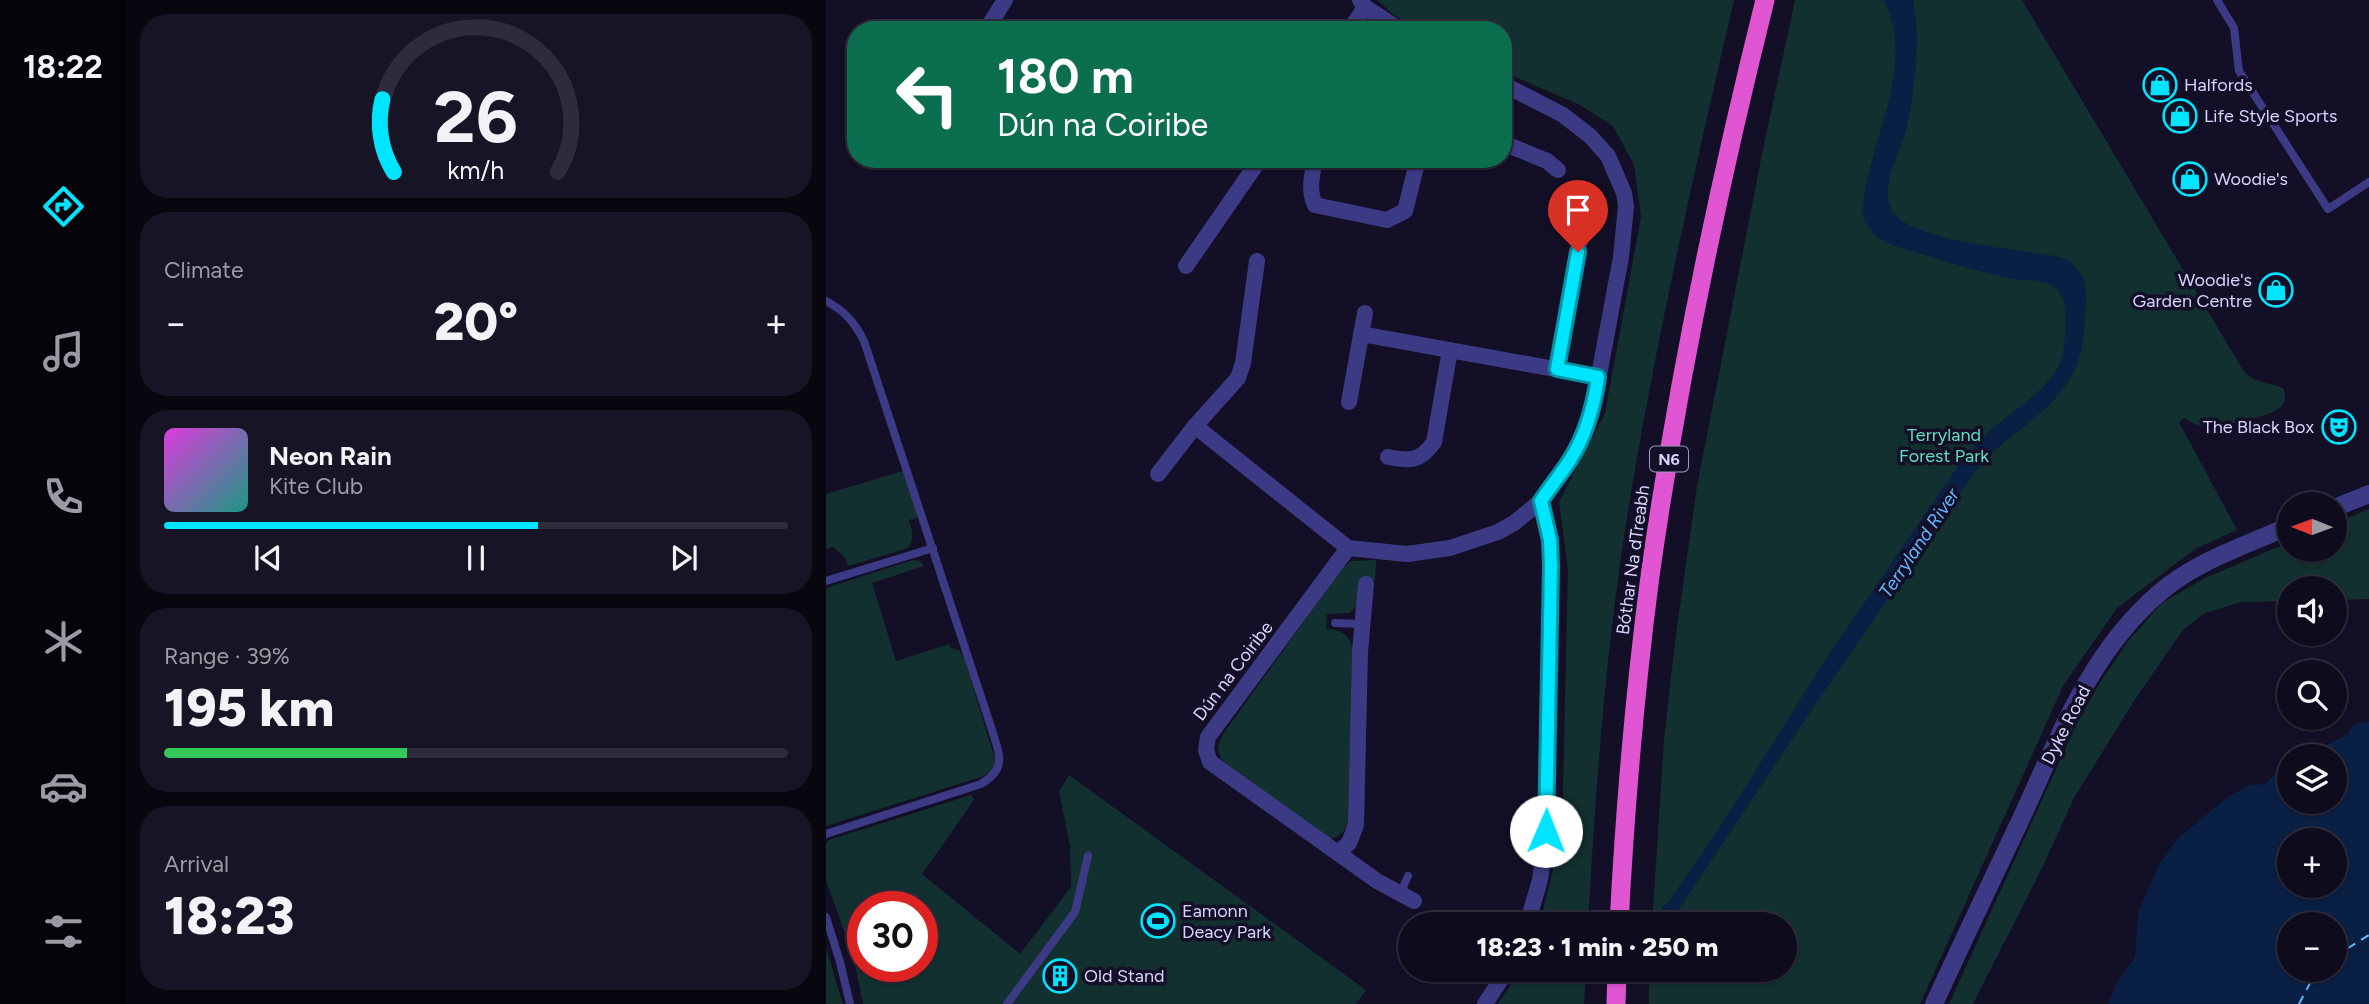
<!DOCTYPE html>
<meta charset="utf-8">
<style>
:root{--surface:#0e0b1c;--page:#171425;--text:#f1f3f6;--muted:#9b9ba3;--line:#2e2b3b;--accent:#00e5ff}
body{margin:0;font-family:Figtree,sans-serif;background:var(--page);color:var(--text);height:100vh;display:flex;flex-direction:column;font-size:26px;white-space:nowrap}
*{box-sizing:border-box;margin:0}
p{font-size:23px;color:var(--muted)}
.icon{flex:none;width:38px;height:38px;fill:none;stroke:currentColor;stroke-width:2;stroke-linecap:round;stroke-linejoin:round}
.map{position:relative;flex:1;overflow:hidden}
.drawer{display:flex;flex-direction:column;gap:14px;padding:14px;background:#08060f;width:700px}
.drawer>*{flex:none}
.guide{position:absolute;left:21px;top:21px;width:665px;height:147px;border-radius:28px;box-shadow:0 2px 5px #0004,0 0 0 2px var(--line);background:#0b6e4f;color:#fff;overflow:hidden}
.needle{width:46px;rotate:271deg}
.tools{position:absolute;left:1451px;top:492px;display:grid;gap:14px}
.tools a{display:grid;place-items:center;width:70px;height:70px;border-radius:50%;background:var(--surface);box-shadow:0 2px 5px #0004,0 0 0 2px var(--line);font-size:35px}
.speed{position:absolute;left:21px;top:891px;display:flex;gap:14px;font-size:35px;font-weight:700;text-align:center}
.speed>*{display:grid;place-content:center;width:91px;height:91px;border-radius:50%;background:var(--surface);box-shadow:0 2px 5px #0004,0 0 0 2px var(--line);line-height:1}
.speed .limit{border:10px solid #d22;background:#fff;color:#111}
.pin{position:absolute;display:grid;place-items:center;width:60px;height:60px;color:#fff;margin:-72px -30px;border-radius:50% 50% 50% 0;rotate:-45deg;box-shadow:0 0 7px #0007}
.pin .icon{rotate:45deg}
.me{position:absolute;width:77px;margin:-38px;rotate:1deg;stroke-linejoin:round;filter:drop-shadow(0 0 5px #0008)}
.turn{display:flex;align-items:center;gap:24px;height:147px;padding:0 35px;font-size:32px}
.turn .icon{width:91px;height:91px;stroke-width:2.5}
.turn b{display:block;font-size:49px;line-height:60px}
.big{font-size:52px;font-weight:800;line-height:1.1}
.drawer .card{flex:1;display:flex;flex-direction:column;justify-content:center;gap:10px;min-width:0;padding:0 24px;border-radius:28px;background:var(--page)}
.drawer .dial{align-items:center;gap:0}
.dial svg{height:182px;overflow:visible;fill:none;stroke:var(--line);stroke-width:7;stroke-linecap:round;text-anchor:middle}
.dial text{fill:var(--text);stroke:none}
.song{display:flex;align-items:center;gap:21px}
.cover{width:84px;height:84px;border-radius:10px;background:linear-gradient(135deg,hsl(300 70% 55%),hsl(170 70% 35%))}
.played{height:7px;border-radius:4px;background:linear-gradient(90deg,var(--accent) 60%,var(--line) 60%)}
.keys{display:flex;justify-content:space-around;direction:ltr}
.heat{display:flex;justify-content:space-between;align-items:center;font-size:38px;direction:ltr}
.charge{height:10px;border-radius:5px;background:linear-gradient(90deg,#34c759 39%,var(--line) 0)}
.trip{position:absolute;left:572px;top:912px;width:399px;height:70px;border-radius:35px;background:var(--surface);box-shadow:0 2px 5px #0004,0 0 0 2px var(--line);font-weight:800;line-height:70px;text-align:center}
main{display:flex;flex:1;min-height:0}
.tab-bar{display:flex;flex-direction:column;width:126px;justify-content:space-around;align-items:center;background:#06040b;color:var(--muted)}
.tab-bar .icon{width:49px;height:49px}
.tab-bar .active{color:var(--accent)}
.tab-bar b{font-size:32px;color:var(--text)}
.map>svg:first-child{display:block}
</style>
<main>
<nav class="tab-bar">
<b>18:22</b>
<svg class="icon active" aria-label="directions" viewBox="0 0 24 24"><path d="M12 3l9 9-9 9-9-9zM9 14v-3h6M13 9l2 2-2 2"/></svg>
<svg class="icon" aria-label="music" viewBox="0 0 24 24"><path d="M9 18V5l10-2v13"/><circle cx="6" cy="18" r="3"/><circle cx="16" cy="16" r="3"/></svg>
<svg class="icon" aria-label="phone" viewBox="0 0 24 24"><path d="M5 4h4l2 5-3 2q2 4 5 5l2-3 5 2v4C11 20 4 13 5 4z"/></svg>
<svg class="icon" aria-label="climate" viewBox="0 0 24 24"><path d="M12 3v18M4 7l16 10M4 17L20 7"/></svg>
<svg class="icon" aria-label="car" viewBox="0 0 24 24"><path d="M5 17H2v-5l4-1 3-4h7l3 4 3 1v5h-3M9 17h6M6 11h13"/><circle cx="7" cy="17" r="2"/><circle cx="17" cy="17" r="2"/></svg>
<svg class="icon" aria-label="filters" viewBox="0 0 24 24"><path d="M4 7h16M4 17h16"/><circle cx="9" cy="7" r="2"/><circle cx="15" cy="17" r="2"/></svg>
</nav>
<section class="drawer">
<div class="card dial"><svg viewBox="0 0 100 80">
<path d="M14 69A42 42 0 1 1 86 69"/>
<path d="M14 69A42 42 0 0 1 9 37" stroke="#00e5ff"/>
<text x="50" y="56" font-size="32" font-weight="700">26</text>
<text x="50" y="72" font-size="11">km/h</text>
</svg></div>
<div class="card"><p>Climate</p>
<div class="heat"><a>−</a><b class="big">20°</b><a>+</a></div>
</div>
<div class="card">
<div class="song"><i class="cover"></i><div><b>Neon Rain</b><p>Kite Club</p></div></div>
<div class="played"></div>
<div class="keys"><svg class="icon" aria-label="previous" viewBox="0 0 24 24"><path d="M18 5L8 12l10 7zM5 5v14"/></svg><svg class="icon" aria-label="pause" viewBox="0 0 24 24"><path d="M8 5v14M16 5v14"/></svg><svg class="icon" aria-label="next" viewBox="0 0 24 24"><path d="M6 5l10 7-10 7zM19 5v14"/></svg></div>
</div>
<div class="card"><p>Range · 39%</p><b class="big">195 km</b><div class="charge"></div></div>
<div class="card"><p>Arrival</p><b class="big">18:23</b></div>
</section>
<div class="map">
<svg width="1543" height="1004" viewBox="0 0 1543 1004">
<rect width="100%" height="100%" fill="#130f26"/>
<g fill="#12302f" fill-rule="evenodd">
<path d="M551,0H908C866,182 824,365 796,550C778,674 769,799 762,924H714L736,831L742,570L733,502L779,413L815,217L808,165L787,126L752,104L677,72V30H595L568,15Z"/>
<path d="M969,0H1196L1417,370C1429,384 1442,382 1457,388C1468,412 1434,416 1417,421C1408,423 1398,427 1389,428C1378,429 1367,424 1358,418L1353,422L1411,530L1369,549L1291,608L1237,686L1094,1004H823V970H959V924H826L838,740L849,642L871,486L937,149Z"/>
<path d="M77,471L92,517L83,520C86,530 89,538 82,548L22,566L19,557L7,547L0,549V494Z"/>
<polygon points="1543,509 1543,599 1509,600 1508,588 1463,588 1463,601 1415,602 1377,614 1356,631 1306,704 1248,798 1217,866 1147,1004 1123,1004 1250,725 1273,684 1303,640 1336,603 1377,579 1463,542 1463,550 1508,550 1509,523"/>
<polygon points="87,560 94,561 98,566 46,583 70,661 123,644 125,648 133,650 138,658 170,762 168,769 158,776 0,826 0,588"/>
<path d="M550,560L549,581L534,580L530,607L523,613L501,614L500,629C514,631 522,632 526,647L524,820C518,832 515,837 502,839L397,761C389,751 392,745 397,734L515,570L525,561Z"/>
<path d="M243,775L540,990L530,1004H37L28,959L0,880V843L3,840L145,795L148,799L146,803L96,874L194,954L245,887L244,846L233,791ZM37,906H96V966H37Z"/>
<polygon points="0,948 17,1004 0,1004"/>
<polygon points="694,970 760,970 758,1004 672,1004"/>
</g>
<g fill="#0a1f44" fill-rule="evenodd">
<path d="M1057,0H1087C1093,29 1091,60 1087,90C1086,102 1084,114 1081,126C1075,152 1052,188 1067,212C1083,237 1168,247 1197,251C1211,254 1230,254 1243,261C1247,264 1255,273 1257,277C1261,288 1260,303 1259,314C1259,343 1254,366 1237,389C1215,418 1181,437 1155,463L985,711L843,924H836V906L841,904L896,824L997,663L1130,469C1143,451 1156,437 1173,423C1195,405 1216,393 1231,369C1238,357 1239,342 1239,328C1240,315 1240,298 1230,288C1220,279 1202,281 1189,279C1156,273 1124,263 1092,253C1079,249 1064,246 1053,238C1048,235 1042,227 1039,222C1034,212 1038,195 1040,185C1051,128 1089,57 1057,0Z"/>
<path d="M1543,721V1004H1282L1292,981L1309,957L1312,912L1333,865L1351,839L1403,796L1424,785L1439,784L1452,771L1463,765V802H1508V756H1480L1522,734L1527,725ZM1463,840H1508V886H1463ZM1463,924H1508V970H1463Z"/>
</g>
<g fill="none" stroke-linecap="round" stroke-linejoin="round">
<g stroke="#62b6ff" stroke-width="2" stroke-dasharray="9 7" stroke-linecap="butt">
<polyline points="1508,957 1543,935"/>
<polyline points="1473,1004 1491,970"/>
</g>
<g stroke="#3d3a85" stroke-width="8">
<polyline points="1391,0 1408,28 1413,71 1502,209 1543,182"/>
<path d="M0,301C19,311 29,323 38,341L166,730C174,756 181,768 155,784L0,834"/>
<polyline points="0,581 107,548"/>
<polyline points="509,623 536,624"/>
<polyline points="575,892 582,876"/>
<polyline points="0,917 14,962 24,1004"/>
<polyline points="181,1004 249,912 262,856"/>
</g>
<g stroke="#3d3a85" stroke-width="16">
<polyline points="534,0 539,7 574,30"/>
<polyline points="160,30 179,0"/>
<polyline points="524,30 539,7"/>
<polyline points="677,143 721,161 732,170"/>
<path d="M489,159C486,175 482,190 489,205L561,220L579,211L592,159"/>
<polyline points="360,266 434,159"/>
<polyline points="535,334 773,377"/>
<polyline points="731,369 756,229"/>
<polyline points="523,402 539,313"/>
<polyline points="369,426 522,548 581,554 624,548 672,532 688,523 715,501 744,460 760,429 768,402 795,257 800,206 798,193 782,156 764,136 737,115 677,84"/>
<path d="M562,457C584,461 594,462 608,442L624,350"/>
<polyline points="332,474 369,426 412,378 417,363 431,261"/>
<polyline points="522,548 382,737 380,750 384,762 551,881 588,901"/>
<polyline points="512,853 523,843 530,825 534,652 540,584"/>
<polyline points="701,924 714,880 720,835 725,567 724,540 715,501"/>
<polyline points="659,1004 681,970"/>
</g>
<g stroke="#3d3a85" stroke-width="18">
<polyline points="1508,508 1543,494"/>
<path d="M1108,1004C1136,943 1165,882 1194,821C1231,741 1263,654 1331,595C1367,562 1419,546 1463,526"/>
</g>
<g stroke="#e055d1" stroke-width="19">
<path d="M793,924C799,808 809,691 824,576C851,384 892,188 939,0"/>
<polyline points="790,1004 791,970"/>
</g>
</g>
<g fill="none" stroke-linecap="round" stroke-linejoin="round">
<defs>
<path id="route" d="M720,831L725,566L724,540L715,501C724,487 735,474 744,460C760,435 768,406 772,377L731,369L752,252"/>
</defs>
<use href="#route" stroke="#0095a6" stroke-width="18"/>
<use href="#route" stroke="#00e5ff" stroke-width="12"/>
</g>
<defs>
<symbol id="shop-ring" viewBox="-11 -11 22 22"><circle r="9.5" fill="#130f26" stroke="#00e5ff" stroke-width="1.5"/><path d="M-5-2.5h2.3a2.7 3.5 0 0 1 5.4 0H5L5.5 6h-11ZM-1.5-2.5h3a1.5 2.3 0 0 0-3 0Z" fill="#00e5ff"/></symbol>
<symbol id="theatre-ring" viewBox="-11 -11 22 22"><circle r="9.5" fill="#130f26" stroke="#00e5ff" stroke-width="1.5"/><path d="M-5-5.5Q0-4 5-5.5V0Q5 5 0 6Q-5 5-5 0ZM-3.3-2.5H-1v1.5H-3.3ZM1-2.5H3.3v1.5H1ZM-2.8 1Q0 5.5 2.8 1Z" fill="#00e5ff"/></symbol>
<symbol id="stadium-ring" viewBox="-11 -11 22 22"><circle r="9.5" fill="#130f26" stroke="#00e5ff" stroke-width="1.5"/><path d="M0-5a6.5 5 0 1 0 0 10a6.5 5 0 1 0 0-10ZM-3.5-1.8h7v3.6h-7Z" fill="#00e5ff"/></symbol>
<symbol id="building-ring" viewBox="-11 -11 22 22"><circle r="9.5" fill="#130f26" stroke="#00e5ff" stroke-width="1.5"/><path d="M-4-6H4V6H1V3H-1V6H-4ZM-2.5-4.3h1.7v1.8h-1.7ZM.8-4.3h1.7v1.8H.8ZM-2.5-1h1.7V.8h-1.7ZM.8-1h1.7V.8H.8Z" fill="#00e5ff"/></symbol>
</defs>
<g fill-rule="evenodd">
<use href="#shop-ring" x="1315" y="66" width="38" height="38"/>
<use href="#shop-ring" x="1335" y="97" width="38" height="38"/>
<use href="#shop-ring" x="1345" y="160" width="38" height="38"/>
<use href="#shop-ring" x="1431" y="271" width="38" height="38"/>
<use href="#theatre-ring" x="1494" y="408" width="38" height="38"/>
<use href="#stadium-ring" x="313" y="902" width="38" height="38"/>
<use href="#building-ring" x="215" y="957" width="38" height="38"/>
</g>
<g text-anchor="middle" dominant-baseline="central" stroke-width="7" stroke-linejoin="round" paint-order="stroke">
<rect fill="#130f26" stroke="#9e99be" stroke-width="2" x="824" y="446.5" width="38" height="25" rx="5"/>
<g font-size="16" font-weight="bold" fill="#d9d4ff">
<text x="843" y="459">N6</text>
</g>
<g font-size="18" fill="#d9d4ff" stroke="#130f26" text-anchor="start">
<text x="1358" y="85">Halfords</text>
<text x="1378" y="116">Life Style Sports</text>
<text x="1388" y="179">Woodie's</text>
<text x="1426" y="280" text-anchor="end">Woodie's<tspan x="1426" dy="21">Garden Centre</tspan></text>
<text x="1488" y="427" text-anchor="end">The Black Box</text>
<text x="356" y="911">Eamonn<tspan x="356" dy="21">Deacy Park</tspan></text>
<text x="258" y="976">Old Stand</text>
</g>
<g font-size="18" fill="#5fe0c0" stroke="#130f26">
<text x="1118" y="435">Terryland<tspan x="1118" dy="21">Forest Park</tspan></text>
</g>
<g font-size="18" fill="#d9d4ff" stroke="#130f26">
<text transform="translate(807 560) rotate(-82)">Bóthar Na dTreabh</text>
<text transform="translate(407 671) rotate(-53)">Dún na Coiribe</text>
<text transform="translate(1240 725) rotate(-63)">Dyke Road</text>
</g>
<g font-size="19" font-style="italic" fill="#62b6ff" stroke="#130f26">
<text transform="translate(1093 543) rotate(-56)">Terryland River</text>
</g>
</g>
</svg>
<div class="tools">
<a><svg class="needle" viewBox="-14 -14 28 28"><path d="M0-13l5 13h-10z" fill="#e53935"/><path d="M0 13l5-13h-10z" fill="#9b9ba3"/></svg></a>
<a><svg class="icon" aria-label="sound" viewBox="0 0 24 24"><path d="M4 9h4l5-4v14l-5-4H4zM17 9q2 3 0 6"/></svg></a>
<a><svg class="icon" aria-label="search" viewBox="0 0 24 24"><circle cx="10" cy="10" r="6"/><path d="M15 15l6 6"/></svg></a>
<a><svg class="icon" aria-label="layers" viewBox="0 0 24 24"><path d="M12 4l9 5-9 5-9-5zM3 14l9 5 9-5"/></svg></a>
<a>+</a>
<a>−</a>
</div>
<div class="speed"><div class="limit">30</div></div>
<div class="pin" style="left:752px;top:252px;background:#d93025"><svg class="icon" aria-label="arrive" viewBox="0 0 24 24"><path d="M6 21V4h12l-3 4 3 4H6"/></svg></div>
<svg class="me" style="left:720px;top:831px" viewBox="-20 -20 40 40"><circle r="19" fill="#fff"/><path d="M0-13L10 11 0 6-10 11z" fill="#00e5ff"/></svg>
<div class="trip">18:23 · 1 min · 250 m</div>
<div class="guide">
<div class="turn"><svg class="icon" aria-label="left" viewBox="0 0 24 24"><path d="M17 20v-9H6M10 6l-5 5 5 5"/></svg><div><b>180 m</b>Dún na Coiribe</div></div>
</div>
</div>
</main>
